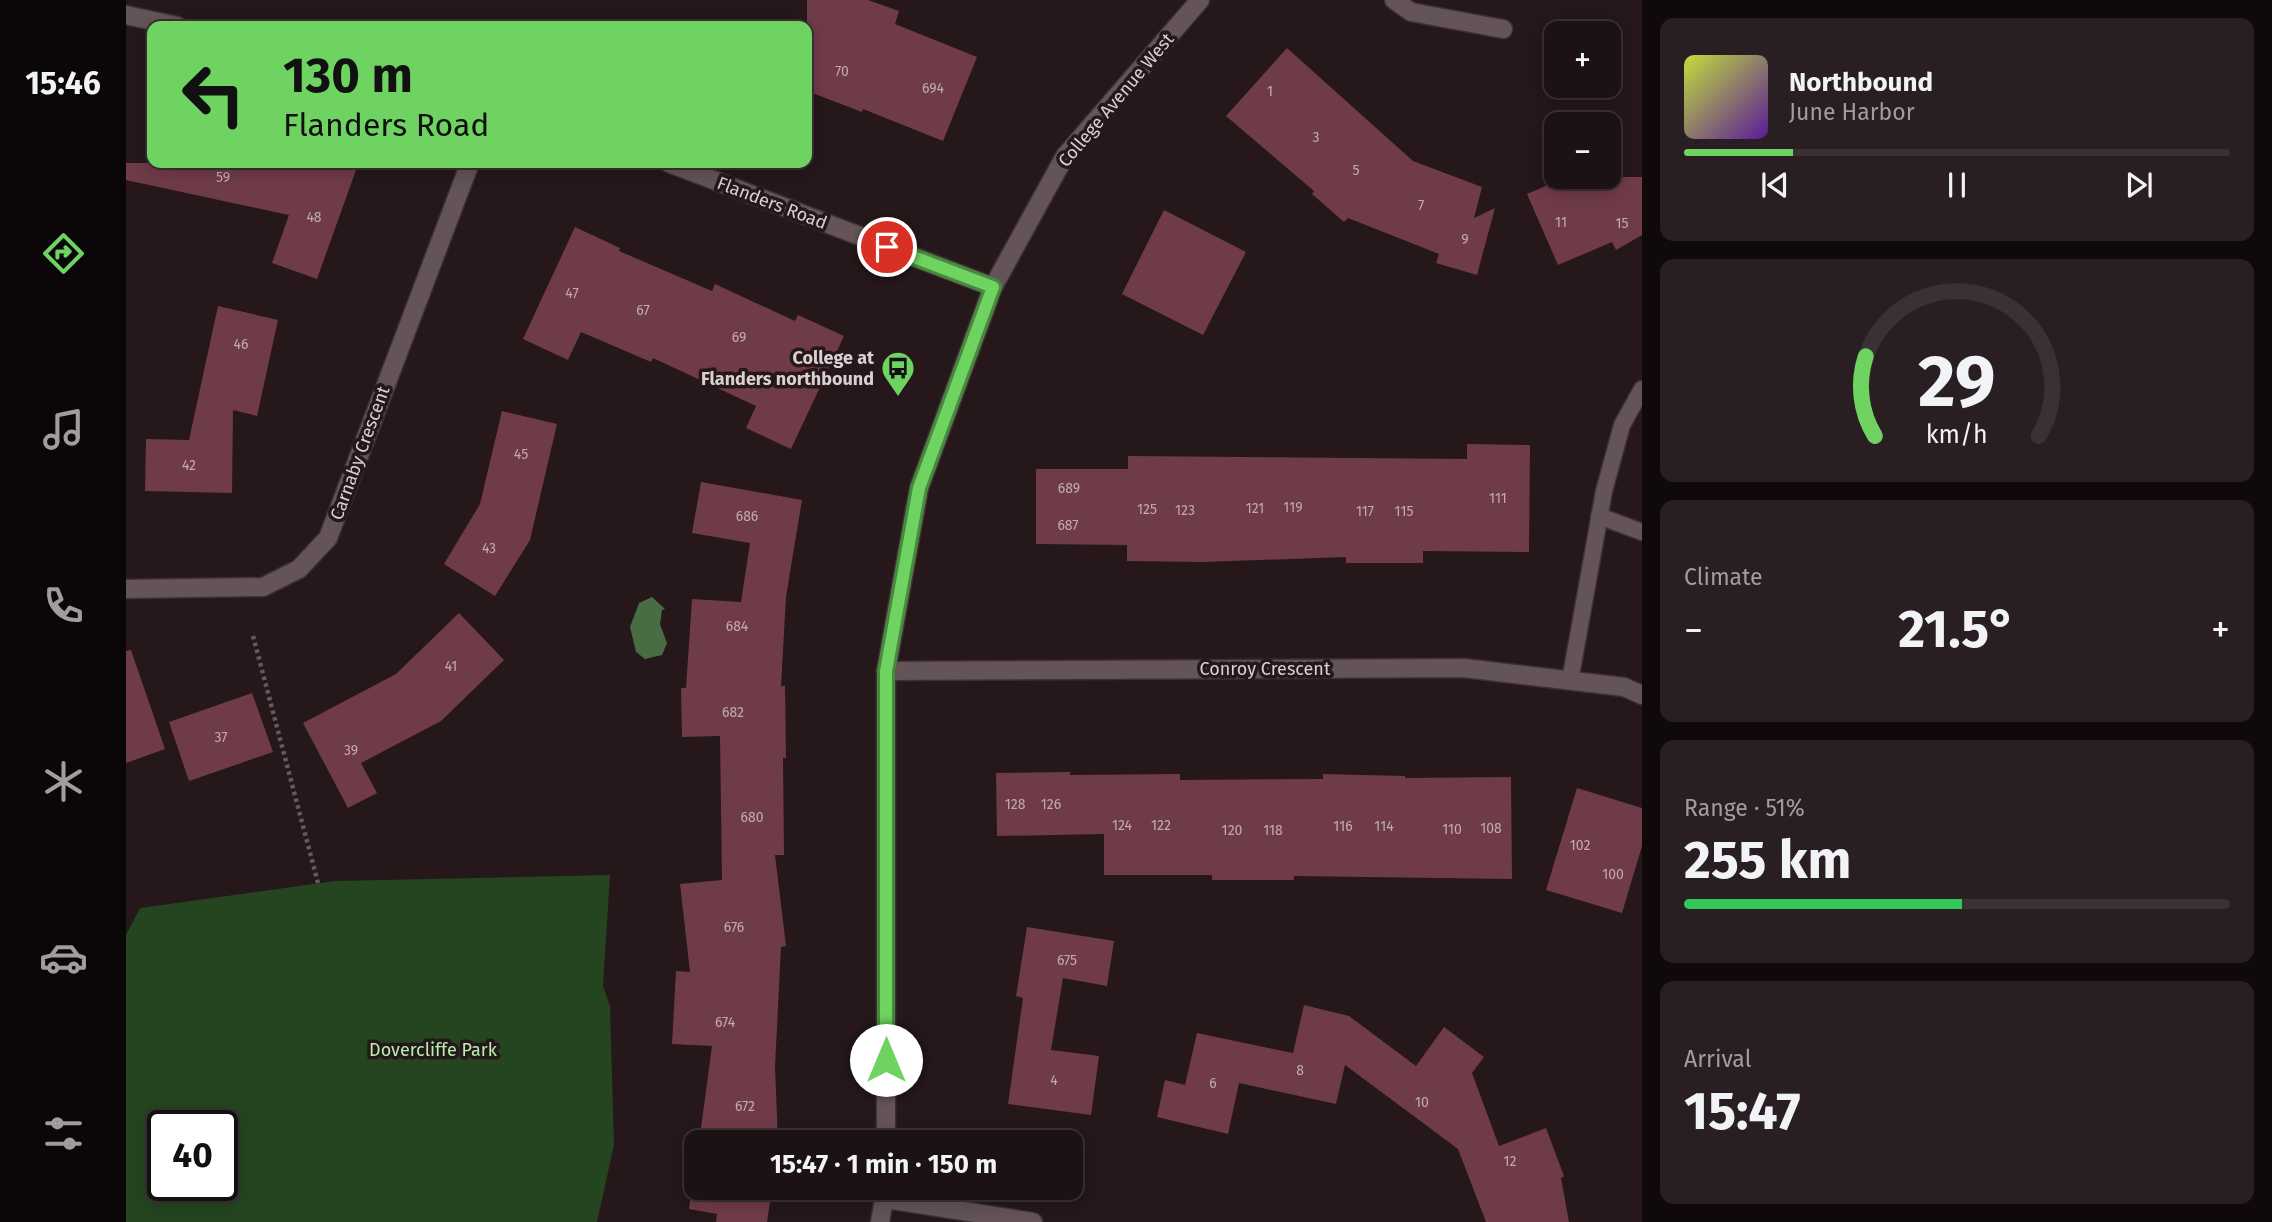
<!DOCTYPE html>
<meta charset="utf-8">
<style>
:root{--surface:#1c1114;--page:#291f22;--text:#f1f3f6;--muted:#a09da0;--line:#3a3134;--accent:#6ed360}
body{margin:0;font-family:"Fira Sans",sans-serif;background:var(--page);color:var(--text);height:100vh;display:flex;flex-direction:column;font-size:26px;white-space:nowrap}
*{box-sizing:border-box;margin:0}
p{font-size:23px;color:var(--muted)}
.icon{flex:none;width:38px;height:38px;fill:none;stroke:currentColor;stroke-width:2;stroke-linecap:round;stroke-linejoin:round}
.map{position:relative;flex:1;overflow:hidden}
.sheet{display:flex;flex-direction:column;gap:18px;padding:18px;background:#0f090b;width:630px}
.sheet>*{flex:none}
.hud{position:absolute;left:21px;top:21px;width:665px;height:147px;border-radius:14px;box-shadow:0 4px 18px #0003,0 0 0 2px var(--line);background:#6ed360;color:#111;overflow:hidden}
.tools{position:absolute;left:1418px;top:21px;display:grid;gap:14px}
.tools a{display:grid;place-items:center;width:77px;height:77px;border-radius:14px;background:var(--surface);box-shadow:0 4px 18px #0003,0 0 0 2px var(--line);font-size:35px}
.speed{position:absolute;left:21px;top:1110px;display:flex;gap:14px;font-size:35px;font-weight:700;text-align:center}
.speed>*{display:grid;place-content:center;width:91px;height:91px;border-radius:50%;background:var(--surface);box-shadow:0 4px 18px #0003,0 0 0 2px var(--line);line-height:1}
.speed .limit{border:4px solid #111;border-radius:10px;background:#fff;color:#111}
.pin{position:absolute;display:grid;place-items:center;width:60px;height:60px;color:#fff;margin:-30px;border:4px solid #fff;border-radius:50%;box-shadow:0 2px 7px #0007}
.me{position:absolute;width:77px;margin:-38px;rotate:0deg;stroke-linejoin:round;filter:drop-shadow(0 0 5px #0008)}
.turn{display:flex;align-items:center;gap:24px;height:147px;padding:0 21px;font-size:32px}
.turn .icon{width:91px;height:91px;stroke-width:2.5}
.turn b{display:block;font-size:49px;line-height:60px}
.big{font-size:52px;font-weight:700;line-height:1.1}
.sheet .widget{flex:1;display:flex;flex-direction:column;justify-content:center;gap:10px;min-width:0;padding:0 24px;border-radius:14px;background:var(--page)}
.sheet .dial{align-items:center;gap:0}
.dial svg{height:182px;overflow:visible;fill:none;stroke:var(--line);stroke-width:7;stroke-linecap:round;text-anchor:middle}
.dial text{fill:var(--text);stroke:none}
.song{display:flex;align-items:center;gap:21px}
.cover{width:84px;height:84px;border-radius:10px;background:linear-gradient(135deg,hsl(70 70% 55%),hsl(270 70% 35%))}
.played{height:7px;border-radius:4px;background:linear-gradient(90deg,var(--accent) 20%,var(--line) 20%)}
.keys{display:flex;justify-content:space-around;direction:ltr}
.heat{display:flex;justify-content:space-between;align-items:center;font-size:38px;direction:ltr}
.charge{height:10px;border-radius:5px;background:linear-gradient(90deg,#34c759 51%,var(--line) 0)}
.trip{position:absolute;left:558px;top:1130px;width:399px;height:70px;border-radius:14px;background:var(--surface);box-shadow:0 4px 18px #0003,0 0 0 2px var(--line);font-weight:700;line-height:70px;text-align:center}
main{display:flex;flex:1;min-height:0}
.dock{display:flex;flex-direction:column;width:126px;justify-content:space-around;align-items:center;background:#0b0708;color:var(--muted)}
.dock .icon{width:49px;height:49px}
.dock .current{color:var(--accent)}
.dock b{font-size:32px;color:var(--text)}
.map>svg:first-child{display:block}
</style>
<main>
<nav class="dock">
<b>15:46</b>
<svg class="icon current" aria-label="directions" viewBox="0 0 24 24"><path d="M12 3l9 9-9 9-9-9zM9 14v-3h6M13 9l2 2-2 2"/></svg>
<svg class="icon" aria-label="music" viewBox="0 0 24 24"><path d="M9 18V5l10-2v13"/><circle cx="6" cy="18" r="3"/><circle cx="16" cy="16" r="3"/></svg>
<svg class="icon" aria-label="phone" viewBox="0 0 24 24"><path d="M5 4h4l2 5-3 2q2 4 5 5l2-3 5 2v4C11 20 4 13 5 4z"/></svg>
<svg class="icon" aria-label="climate" viewBox="0 0 24 24"><path d="M12 3v18M4 7l16 10M4 17L20 7"/></svg>
<svg class="icon" aria-label="car" viewBox="0 0 24 24"><path d="M5 17H2v-5l4-1 3-4h7l3 4 3 1v5h-3M9 17h6M6 11h13"/><circle cx="7" cy="17" r="2"/><circle cx="17" cy="17" r="2"/></svg>
<svg class="icon" aria-label="filters" viewBox="0 0 24 24"><path d="M4 7h16M4 17h16"/><circle cx="9" cy="7" r="2"/><circle cx="15" cy="17" r="2"/></svg>
</nav>
<div class="map">
<svg width="1516" height="1222" viewBox="0 0 1516 1222">
<rect width="100%" height="100%" fill="#25171a"/>
<path fill="#244520" fill-rule="evenodd" d="M484,875L477,986L484,1006L488,1145L471,1222H0V935L14,908L209,881ZM37,1125H96V1185H37Z"/>
<polygon fill="#486c43" points="526,597 539,609 536,610 534,624 541,643 536,655 519,659 510,652 504,627 513,603"/>
<g fill="#703b48">
<polygon points="681,0 742,0 773,11 769,24 851,57 817,141 737,109 736,112 681,91"/>
<polygon points="1161,48 1287,161 1356,187 1348,218 1369,208 1351,275 1310,263 1313,254 1222,218 1218,222 1186,194 1188,191 1100,116"/>
<polygon points="0,163 211,163 230,170 191,279 146,263 163,215 0,180"/>
<polygon points="1441,177 1516,177 1516,235 1490,250 1486,242 1432,265 1401,194"/>
<polygon points="1038,210 1120,252 1077,335 996,294"/>
<polygon points="449,227 494,248 493,251 586,291 589,284 669,321 672,315 718,336 665,449 620,428 630,406 527,358 525,362 455,332 442,360 397,339"/>
<polygon points="92,306 152,320 131,416 107,410 106,493 19,491 20,439 63,440"/>
<polygon points="376,411 431,424 404,540 369,596 318,564 354,504"/>
<polygon points="1341,444 1404,445 1403,552 1297,551 1297,563 1220,563 1220,557 1077,562 1001,561 1001,545 910,544 910,469 1002,469 1002,456 1341,459"/>
<polygon points="575,482 676,500 660,597 655,686 659,686 660,758 657,758 658,855 649,855 660,946 655,947 649,1067 652,1143 573,1143 586,1046 546,1044 550,971 564,972 554,884 596,880 594,736 556,737 555,688 560,688 566,599 615,602 624,543 566,533"/>
<polygon points="333,613 378,660 315,721 235,763 251,793 222,808 177,723 270,674"/>
<polygon points="5,650 39,749 0,763 0,651"/>
<polygon points="126,693 147,752 63,781 43,722"/>
<polygon points="944,772 944,775 1054,774 1054,780 1197,779 1197,774 1279,776 1279,778 1385,777 1386,879 1168,876 1168,880 1086,880 1086,875 978,875 978,834 871,836 870,773"/>
<polygon points="1451,788 1516,808 1516,846 1496,913 1420,890"/>
<polygon points="901,927 988,941 981,986 937,978 925,1050 973,1056 965,1115 882,1104 897,998 890,996"/>
<polygon points="1178,1005 1223,1016 1290,1066 1318,1027 1358,1057 1346,1073 1373,1146 1420,1128 1438,1176 1435,1178 1443,1222 1360,1222 1332,1149 1219,1065 1210,1104 1113,1083 1102,1134 1031,1117 1039,1080 1059,1085 1071,1033 1167,1053"/>
<polygon points="570,1158 570,1188 646,1188 641,1222 590,1222 591,1214 563,1209"/>
</g>
<g fill="none" stroke-linecap="round" stroke-linejoin="round">
<defs>
<g id="service">
<polyline points="1473,516 1516,532"/>
<polyline points="1444,681 1478,491 1496,425 1516,389"/>
</g>
<g id="minor">
<polyline points="1268,0 1285,12 1377,29"/>
<polyline points="0,15 51,26"/>
<polyline points="543,163 867,287"/>
<polyline points="0,589 137,587 173,569 202,538 344,163"/>
<polyline points="760,671 1338,668 1498,687 1516,695"/>
<polyline points="760,1199 907,1222"/>
</g>
<g id="tertiary">
<polyline points="760,1143 760,671 793,488 867,287 939,156 1074,0"/>
<polyline points="754,1222 760,1188"/>
</g>
</defs>
<use href="#service" stroke="#3b3133" stroke-width="19"/>
<use href="#minor" stroke="#3b3133" stroke-width="21"/>
<use href="#tertiary" stroke="#3b3133" stroke-width="21"/>
<polyline stroke="#66595c" stroke-width="4.5" stroke-dasharray="3.5 3.5" stroke-linecap="butt" points="127,636 192,883"/>
<use href="#service" stroke="#645357" stroke-width="16"/>
<use href="#minor" stroke="#645357" stroke-width="18"/>
<use href="#tertiary" stroke="#645357" stroke-width="18"/>
</g>
<g fill="none" stroke-linecap="round" stroke-linejoin="round">
<defs>
<polyline id="route" points="760,1060 760,671 793,488 867,287 761,247"/>
</defs>
<use href="#route" stroke="#48893e" stroke-width="18"/>
<use href="#route" stroke="#6ed360" stroke-width="12"/>
</g>
<defs>
<symbol id="bus-pin" viewBox="-11 -11 22 30"><path d="M0 17L-7.5 6A9.5 9.5 0 1 1 7.5 6Z" fill="#6ed360" stroke="#25171a"/><path d="M-5-6H5V4H4V6H2V4H-2V6H-4V4H-5ZM-3.5-4V0h7V-4ZM-3.5 1.2v1.5H-2V1.2ZM2 1.2v1.5H3.5V1.2Z" fill="#111"/></symbol>
</defs>
<g fill-rule="evenodd">
<use href="#bus-pin" x="753" y="349" width="38" height="52"/>
</g>
<g text-anchor="middle" dominant-baseline="central" stroke-width="7" stroke-linejoin="round" paint-order="stroke">
<g font-size="14" fill="#c0abb0">
<text x="716" y="71">70</text>
<text x="807" y="88">694</text>
<text x="1144" y="91">1</text>
<text x="1190" y="137">3</text>
<text x="1230" y="170">5</text>
<text x="97" y="177">59</text>
<text x="1295" y="205">7</text>
<text x="188" y="217">48</text>
<text x="1435" y="222">11</text>
<text x="1496" y="223">15</text>
<text x="1339" y="239">9</text>
<text x="446" y="293">47</text>
<text x="517" y="310">67</text>
<text x="613" y="337">69</text>
<text x="115" y="344">46</text>
<text x="395" y="454">45</text>
<text x="63" y="465">42</text>
<text x="943" y="488">689</text>
<text x="1372" y="498">111</text>
<text x="1167" y="507">119</text>
<text x="1129" y="508">121</text>
<text x="1021" y="509">125</text>
<text x="1059" y="510">123</text>
<text x="1239" y="511">117</text>
<text x="1278" y="511">115</text>
<text x="621" y="516">686</text>
<text x="942" y="525">687</text>
<text x="363" y="548">43</text>
<text x="611" y="626">684</text>
<text x="325" y="666">41</text>
<text x="607" y="712">682</text>
<text x="95" y="737">37</text>
<text x="225" y="750">39</text>
<text x="889" y="804">128</text>
<text x="925" y="804">126</text>
<text x="626" y="817">680</text>
<text x="996" y="825">124</text>
<text x="1035" y="825">122</text>
<text x="1217" y="826">116</text>
<text x="1258" y="826">114</text>
<text x="1365" y="828">108</text>
<text x="1326" y="829">110</text>
<text x="1106" y="830">120</text>
<text x="1147" y="830">118</text>
<text x="1454" y="845">102</text>
<text x="1487" y="874">100</text>
<text x="608" y="927">676</text>
<text x="941" y="960">675</text>
<text x="599" y="1022">674</text>
<text x="1174" y="1070">8</text>
<text x="928" y="1080">4</text>
<text x="1087" y="1083">6</text>
<text x="1296" y="1102">10</text>
<text x="619" y="1106">672</text>
<text x="1384" y="1161">12</text>
</g>
<g font-size="18" fill="#dad0d2" stroke="#25171a">
<text transform="translate(990 100) rotate(-50)">College Avenue West</text>
<text transform="translate(646 203) rotate(21)">Flanders Road</text>
<text transform="translate(234 453) rotate(-70)">Carnaby Crescent</text>
<text x="1139" y="669">Conroy Crescent</text>
</g>
<g font-size="18" font-weight="bold" fill="#dad0d2" stroke="#25171a" text-anchor="end">
<text x="748" y="358">College at<tspan x="748" dy="21">Flanders northbound</tspan></text>
</g>
<g font-size="18" fill="#b6f0ad" stroke="#25171a">
<text x="307" y="1050">Dovercliffe Park</text>
</g>
</g>
</svg>
<div class="tools">
<a>+</a>
<a>−</a>
</div>
<div class="speed"><div class="limit">40</div></div>
<div class="pin" style="left:761px;top:247px;background:#d93025"><svg class="icon" aria-label="arrive" viewBox="0 0 24 24"><path d="M6 21V4h12l-3 4 3 4H6"/></svg></div>
<svg class="me" style="left:760px;top:1060px" viewBox="-20 -20 40 40"><circle r="19" fill="#fff"/><path d="M0-13L10 11 0 6-10 11z" fill="#6ed360"/></svg>
<div class="trip">15:47 · 1 min · 150 m</div>
<div class="hud">
<div class="turn"><svg class="icon" aria-label="left" viewBox="0 0 24 24"><path d="M17 20v-9H6M10 6l-5 5 5 5"/></svg><div><b>130 m</b>Flanders Road</div></div>
</div>
</div>
<section class="sheet">
<div class="widget">
<div class="song"><i class="cover"></i><div><b>Northbound</b><p>June Harbor</p></div></div>
<div class="played"></div>
<div class="keys"><svg class="icon" aria-label="previous" viewBox="0 0 24 24"><path d="M18 5L8 12l10 7zM5 5v14"/></svg><svg class="icon" aria-label="pause" viewBox="0 0 24 24"><path d="M8 5v14M16 5v14"/></svg><svg class="icon" aria-label="next" viewBox="0 0 24 24"><path d="M6 5l10 7-10 7zM19 5v14"/></svg></div>
</div>
<div class="widget dial"><svg viewBox="0 0 100 80">
<path d="M14 69A42 42 0 1 1 86 69"/>
<path d="M14 69A42 42 0 0 1 10 34" stroke="#6ed360"/>
<text x="50" y="56" font-size="32" font-weight="700">29</text>
<text x="50" y="72" font-size="11">km/h</text>
</svg></div>
<div class="widget"><p>Climate</p>
<div class="heat"><a>−</a><b class="big">21.5°</b><a>+</a></div>
</div>
<div class="widget"><p>Range · 51%</p><b class="big">255 km</b><div class="charge"></div></div>
<div class="widget"><p>Arrival</p><b class="big">15:47</b></div>
</section>
</main>
